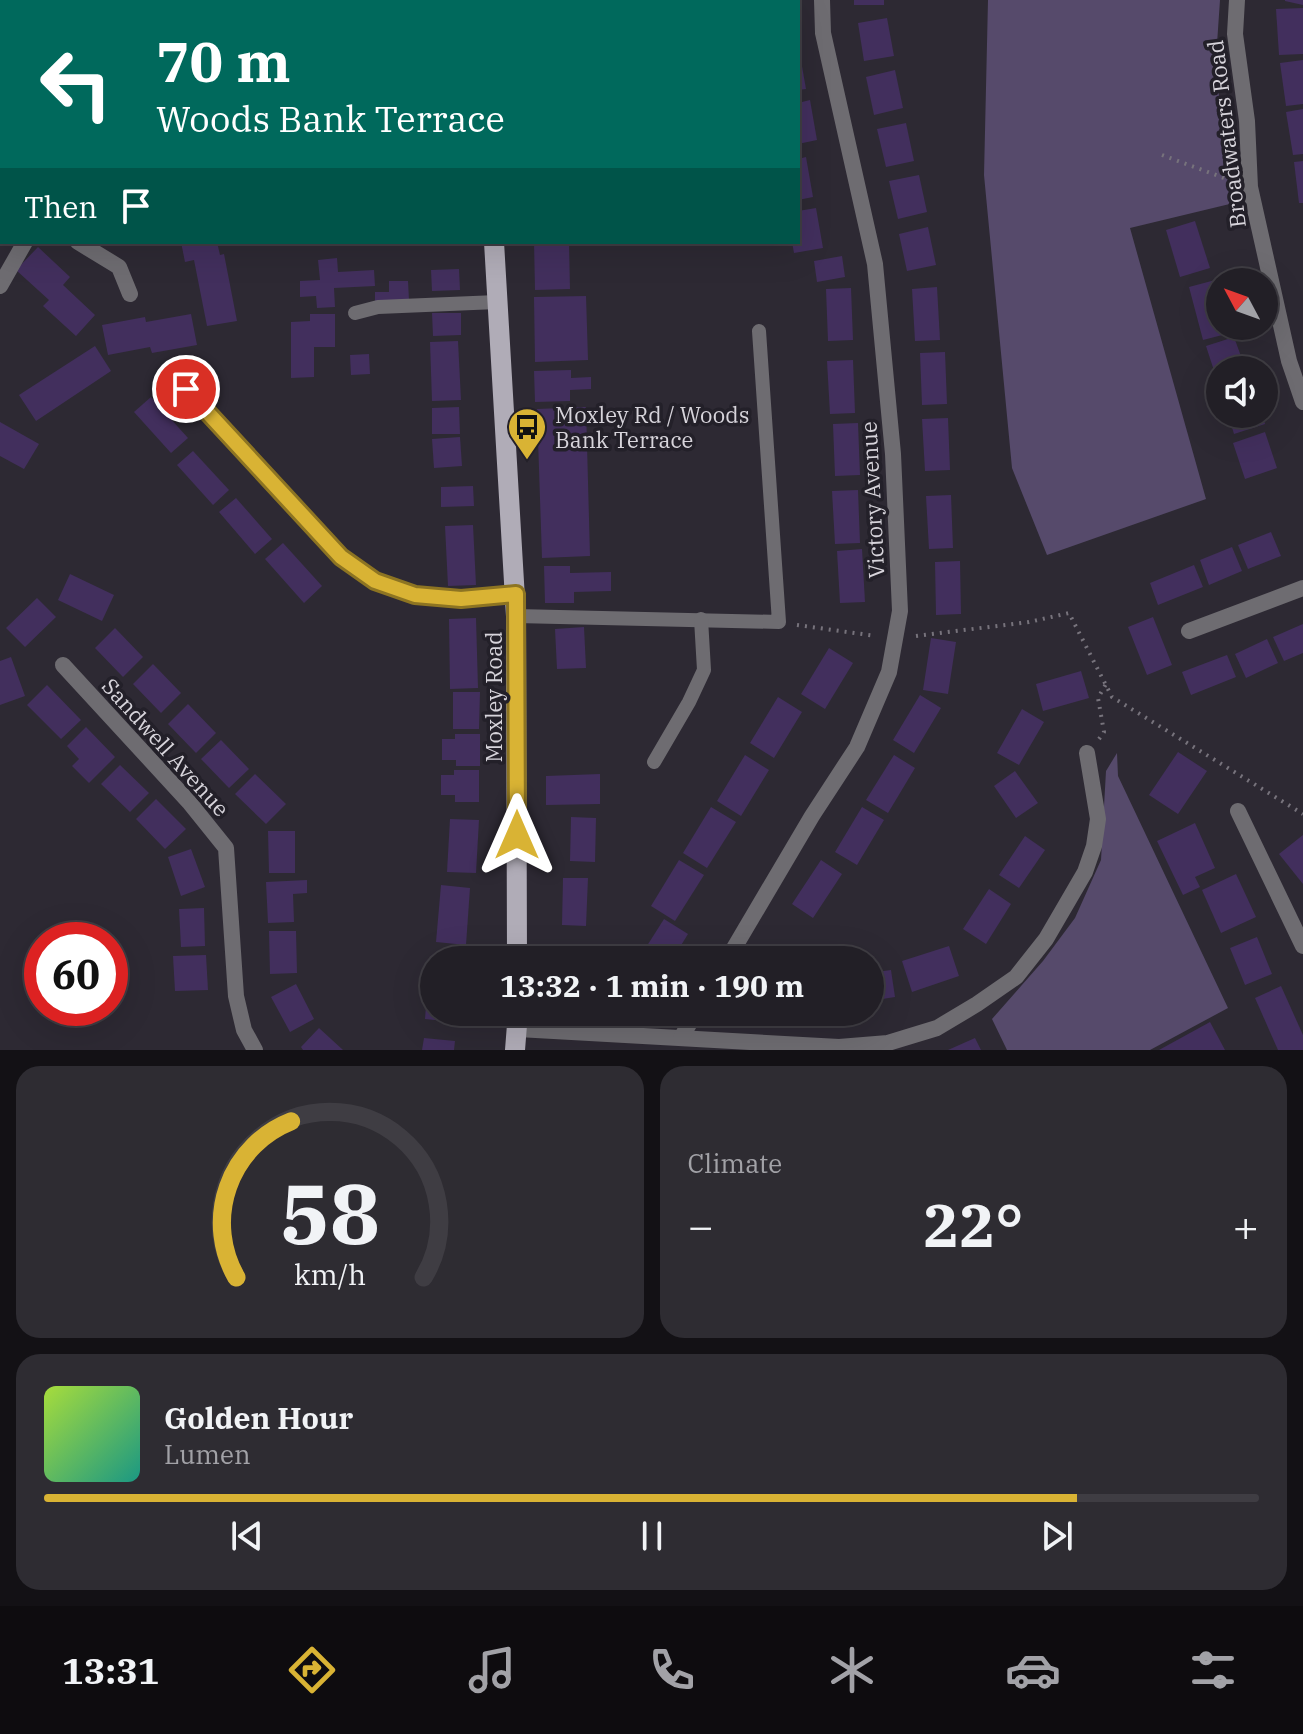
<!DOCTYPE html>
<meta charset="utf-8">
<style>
:root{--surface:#221f26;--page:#2e2c32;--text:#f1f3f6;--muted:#a2a2a7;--line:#3f3d43;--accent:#d9b334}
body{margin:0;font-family:"IBM Plex Serif",serif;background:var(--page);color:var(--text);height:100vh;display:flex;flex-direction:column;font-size:30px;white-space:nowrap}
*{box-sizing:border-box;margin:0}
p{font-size:26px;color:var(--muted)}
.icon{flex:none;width:44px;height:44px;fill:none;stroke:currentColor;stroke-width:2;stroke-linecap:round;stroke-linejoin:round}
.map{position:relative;height:1050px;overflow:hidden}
.details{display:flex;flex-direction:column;gap:16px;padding:16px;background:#131115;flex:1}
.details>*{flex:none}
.top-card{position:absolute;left:0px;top:0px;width:800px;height:244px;box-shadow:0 8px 32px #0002,0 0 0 2px var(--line);background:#00695c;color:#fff;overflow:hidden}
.needle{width:52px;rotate:311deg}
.tools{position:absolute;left:1206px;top:268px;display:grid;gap:16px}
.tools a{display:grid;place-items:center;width:72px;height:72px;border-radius:50%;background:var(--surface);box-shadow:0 8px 32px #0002,0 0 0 2px var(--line);font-size:40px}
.speed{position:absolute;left:24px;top:922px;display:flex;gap:16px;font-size:40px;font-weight:700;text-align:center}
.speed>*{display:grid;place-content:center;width:104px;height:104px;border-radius:50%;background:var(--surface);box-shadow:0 8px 32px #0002,0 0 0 2px var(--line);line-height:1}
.speed .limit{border:12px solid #d22;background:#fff;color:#111}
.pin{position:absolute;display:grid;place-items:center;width:68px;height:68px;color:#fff;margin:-34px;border:4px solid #fff;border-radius:50%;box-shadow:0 2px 8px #0007}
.me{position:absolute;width:88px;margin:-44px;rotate:0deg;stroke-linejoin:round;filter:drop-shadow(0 0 6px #0008)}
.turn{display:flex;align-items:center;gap:28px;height:168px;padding:0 24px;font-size:36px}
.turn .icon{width:104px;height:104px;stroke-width:2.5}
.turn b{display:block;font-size:56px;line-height:68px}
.then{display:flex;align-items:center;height:76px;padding:0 24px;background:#0003;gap:16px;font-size:30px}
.big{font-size:60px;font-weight:700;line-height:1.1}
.details .tile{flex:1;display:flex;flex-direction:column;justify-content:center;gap:12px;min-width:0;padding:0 28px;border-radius:24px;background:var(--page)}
.details .dial{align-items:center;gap:0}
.dial svg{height:208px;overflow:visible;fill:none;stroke:var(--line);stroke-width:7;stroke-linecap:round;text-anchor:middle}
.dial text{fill:var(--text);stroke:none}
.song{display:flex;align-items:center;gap:24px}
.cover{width:96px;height:96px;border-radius:12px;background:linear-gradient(135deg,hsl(80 70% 55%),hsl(170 70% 35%))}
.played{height:8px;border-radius:4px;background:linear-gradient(90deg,var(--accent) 85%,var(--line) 85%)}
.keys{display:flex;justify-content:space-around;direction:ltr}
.heat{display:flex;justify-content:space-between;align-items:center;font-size:44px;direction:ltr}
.details .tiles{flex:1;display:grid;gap:16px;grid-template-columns:1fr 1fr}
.tile:last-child{grid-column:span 2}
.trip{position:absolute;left:420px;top:946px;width:464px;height:80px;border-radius:40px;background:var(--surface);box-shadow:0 8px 32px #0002,0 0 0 2px var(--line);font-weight:700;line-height:80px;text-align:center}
.dock{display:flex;height:128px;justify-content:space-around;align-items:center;background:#0e0c0f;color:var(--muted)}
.dock .icon{width:56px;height:56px}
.dock .selected{color:var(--accent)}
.dock b{font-size:36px;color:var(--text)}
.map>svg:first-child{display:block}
</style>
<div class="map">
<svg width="1303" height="1050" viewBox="0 0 1303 1050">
<rect width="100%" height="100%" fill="#2d2933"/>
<g fill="#564a6b">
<polygon points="988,0 1220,0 1215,73 1238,202 1130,228 1206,499 1047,555 1012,468 984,175"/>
<polygon points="1117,753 1118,776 1228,1008 1150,1050 1007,1050 992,1019 1043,961 1075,918 1101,860 1106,771"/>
</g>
<g fill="#422f5d">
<rect x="854" y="0" width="30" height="5"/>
<polygon points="1285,0 1303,0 1303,5 1285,1"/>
<polygon points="1303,8 1303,54 1279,55 1276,9"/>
<polygon points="887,18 894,56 864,61 858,23"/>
<polygon points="798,55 800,55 806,89 798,90"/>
<polygon points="1303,60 1303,104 1286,106 1280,63"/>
<polygon points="895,70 903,108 874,115 866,77"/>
<polygon points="810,100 817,140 798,144 798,103"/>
<polygon points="1303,109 1303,154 1293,155 1286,112"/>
<polygon points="906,123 914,161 886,167 877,129"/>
<polygon points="806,157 813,197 798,200 798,159"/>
<polygon points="1303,161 1303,203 1299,203 1294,162"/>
<polygon points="919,175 927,212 898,219 889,181"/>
<polygon points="816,208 823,248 794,253 792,242 798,242 798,211"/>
<polygon points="1195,221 1210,268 1180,277 1166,230"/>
<polygon points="928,227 936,265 907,271 899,234"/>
<polygon points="181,242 217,242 220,255 224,254 237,321 207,326 194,260 185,262"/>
<polygon points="534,242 569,242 570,289 535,290"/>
<polygon points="38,247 70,277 63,285 95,315 76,336 43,306 49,300 16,270"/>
<polygon points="842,256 845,277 817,282 814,261"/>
<polygon points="337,258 338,272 374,270 375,286 334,288 335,307 317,308 316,296 300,297 300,281 320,280 318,260"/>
<polygon points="459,269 460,290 432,291 431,270"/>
<polygon points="1219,279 1220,326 1232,326 1234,332 1203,340 1189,287"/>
<polygon points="389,281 408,281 409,300 375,301 375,292 389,292"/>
<polygon points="937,287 940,340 915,341 912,289"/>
<polygon points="851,288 853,340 828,341 826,289"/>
<polygon points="586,296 588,360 535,362 534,297"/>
<polygon points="432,313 461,313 461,335 433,336"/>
<polygon points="191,314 197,345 152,353 150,347 108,355 102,325 145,317 146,322"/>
<polygon points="310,314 335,314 335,347 314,347 314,377 291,378 291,322 310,321"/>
<polygon points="1234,337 1246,370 1220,370 1219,386 1206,346"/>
<polygon points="458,341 461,400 432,401 430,342"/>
<polygon points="95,346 111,371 36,421 19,395"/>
<polygon points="945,352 947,404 922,405 920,353"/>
<polygon points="369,354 370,374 351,375 350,355"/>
<polygon points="853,360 855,413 830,414 827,361"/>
<polygon points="571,370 571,378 591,377 591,389 570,390 570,401 535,402 534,371"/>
<polygon points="151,397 188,438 171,453 134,412"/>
<polygon points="459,407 460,434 432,434 432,408"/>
<polygon points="586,407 590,556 542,558 537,409"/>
<polygon points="1228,414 1262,414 1265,424 1234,434"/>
<polygon points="948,418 950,470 925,471 922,419"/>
<polygon points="0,422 39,444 24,469 0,456"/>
<polygon points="858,423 860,475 835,476 833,424"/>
<polygon points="1265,432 1277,468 1245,479 1233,443"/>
<polygon points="460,437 462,466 434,468 432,439"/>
<polygon points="193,451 229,490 213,505 177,465"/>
<polygon points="473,486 474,506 441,507 441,487"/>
<polygon points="858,490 860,543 835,544 832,491"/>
<polygon points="951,495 953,548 929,549 926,496"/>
<polygon points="236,498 272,539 255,554 219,512"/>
<polygon points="473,525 476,585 448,586 445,526"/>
<polygon points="1271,532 1281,556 1248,569 1238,545"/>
<polygon points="283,543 322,586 304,603 265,559"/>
<polygon points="1232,547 1242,571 1209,585 1200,560"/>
<polygon points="862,549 865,602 840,603 837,551"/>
<polygon points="960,561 961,614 936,615 935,562"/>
<polygon points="1194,565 1203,587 1158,605 1150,583"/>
<polygon points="544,566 570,566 570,573 611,572 611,591 574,592 574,603 545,603"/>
<polygon points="70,574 114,595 102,621 58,600"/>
<polygon points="37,598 56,617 25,647 6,628"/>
<polygon points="1153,617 1172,665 1147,675 1128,627"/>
<polygon points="476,618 478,688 450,689 449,619"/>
<polygon points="1303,624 1303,653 1284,661 1273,637"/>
<polygon points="584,627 586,668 557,669 555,629"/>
<polygon points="115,628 143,657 123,677 95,648"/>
<polygon points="931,638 956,642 948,694 923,690"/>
<polygon points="1267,639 1278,663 1246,678 1235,654"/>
<polygon points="829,648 853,663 825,709 801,694"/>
<polygon points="1227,655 1236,677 1191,695 1182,672"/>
<polygon points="11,657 25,696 0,705 0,661"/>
<polygon points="153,664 181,693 161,713 133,684"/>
<polygon points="1081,671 1089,698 1043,711 1036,684"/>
<polygon points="47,685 81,720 61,739 27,705"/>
<polygon points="453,692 480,692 479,729 453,729"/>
<polygon points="920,695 941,708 914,753 893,740"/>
<polygon points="778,697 802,712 774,758 750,743"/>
<polygon points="188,704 216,733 196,753 168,724"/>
<polygon points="1022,709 1044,722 1019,765 997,753"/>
<polygon points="86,727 115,757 89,783 72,766 79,759 67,746"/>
<polygon points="455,734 480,734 480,766 456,766 456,760 442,760 442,739 455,739"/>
<polygon points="221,740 249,769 229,788 201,759"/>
<polygon points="1178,752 1207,771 1178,814 1149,795"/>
<polygon points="745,755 769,770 741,816 717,801"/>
<polygon points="894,755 915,768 888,813 866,800"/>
<polygon points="120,765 149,793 130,812 101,784"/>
<polygon points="454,770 479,770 479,802 455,802 455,795 441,795 441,775 454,775"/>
<polygon points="1015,771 1038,803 1016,818 994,786"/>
<polygon points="255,774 286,804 266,824 235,794"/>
<polygon points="600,774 600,804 546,805 546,776"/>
<polygon points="156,799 186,829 165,849 136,819"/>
<polygon points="711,807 736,822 707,868 683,853"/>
<polygon points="862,807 884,820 857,865 835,852"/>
<polygon points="571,817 596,818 595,862 570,861"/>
<polygon points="450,819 479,820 476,873 447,872"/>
<polygon points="1195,823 1215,868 1195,877 1200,887 1183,895 1157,841"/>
<polygon points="268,831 295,831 295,873 269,873"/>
<polygon points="1303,835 1303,884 1279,854"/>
<polygon points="1025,836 1045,850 1019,888 999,875"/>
<polygon points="191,849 205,887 181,896 168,857"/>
<polygon points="679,860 704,875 675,921 651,906"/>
<polygon points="821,860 842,874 813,918 792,904"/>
<polygon points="1236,874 1256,917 1221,933 1202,890"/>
<polygon points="563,878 588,878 586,926 562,925"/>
<polygon points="307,880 307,893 293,894 294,922 268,923 266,882"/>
<polygon points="441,885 470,888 466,945 436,942"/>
<polygon points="989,889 1011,904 986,944 963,929"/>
<polygon points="204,908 205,946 181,947 179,909"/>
<polygon points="664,919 688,934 672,960 638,960"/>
<polygon points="269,931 296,931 297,973 270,974"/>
<polygon points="1257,937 1272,974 1245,985 1230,948"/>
<polygon points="949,946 959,976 912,992 902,961"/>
<polygon points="786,952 790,960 770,960"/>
<rect x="557" y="954" width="29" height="6"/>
<polygon points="206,955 208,990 175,991 173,956"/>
<polygon points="429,965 434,966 434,1012 455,1012 454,1022 425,1019"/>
<polygon points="891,970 895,997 870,1001 870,973"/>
<polygon points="296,984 314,1019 290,1032 271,997"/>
<polygon points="1281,986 1303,1035 1303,1050 1278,1050 1255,998"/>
<polygon points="1210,1022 1225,1050 1159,1050"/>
<polygon points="319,1028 343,1050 303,1050 301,1047"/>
<polygon points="424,1038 455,1041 454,1050 422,1050"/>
<polygon points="975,1038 981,1050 948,1050"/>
</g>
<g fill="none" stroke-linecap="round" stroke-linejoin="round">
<g stroke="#77737c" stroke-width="4" stroke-dasharray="2 6" stroke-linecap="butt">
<polyline points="1162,155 1232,181"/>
<polyline points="797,625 876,636"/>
<polyline points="916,636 1029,622 1069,613 1112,697 1303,814"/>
<polyline points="1099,739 1104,732 1098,698 1106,684"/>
</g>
<g stroke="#6e6c71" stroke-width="14">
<polyline points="355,313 378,307 497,302"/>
<polyline points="516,616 779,622 759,331"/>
<polyline points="654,762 689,702 704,670 701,619"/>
</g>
<g stroke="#6e6c71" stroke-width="16">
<polyline points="1237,0 1235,34 1247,121 1250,187 1289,361 1303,402"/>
<polyline points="0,102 2,104"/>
<polyline points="78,242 119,267 130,294"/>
<polyline points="0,286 25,242"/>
<polyline points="186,389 341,557 375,581 415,595 461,599 516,594"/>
<polyline points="1189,631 1303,588"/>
<polyline points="63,665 189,802 226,848 236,996 244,1030 255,1050"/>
<polyline points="1238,811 1303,946"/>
<polyline points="727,960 812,816 857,747 889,672 900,611 893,454 875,264 823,33 822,0"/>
<polyline points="518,1029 839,1047 888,1043 937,1028 977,1004 1016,977 1046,939 1085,872 1094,846 1098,819 1087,753"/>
<polyline points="681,1038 696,1012"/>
</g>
<g stroke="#b0acb7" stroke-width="20">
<polyline points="470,0 470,2"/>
<polyline points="496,2 496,0"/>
<polyline points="494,242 516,616 517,960"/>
<polyline points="515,1050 518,1012"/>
</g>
</g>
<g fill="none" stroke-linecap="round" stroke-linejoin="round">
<defs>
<polyline id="route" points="186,389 341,557 375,581 415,595 461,599 516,594 517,835"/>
</defs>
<use href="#route" stroke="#8d7422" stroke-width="20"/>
<use href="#route" stroke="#d9b334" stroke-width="14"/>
</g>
<defs>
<symbol id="bus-pin" viewBox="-11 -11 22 30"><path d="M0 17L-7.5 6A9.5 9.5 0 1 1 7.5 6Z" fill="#d9b334" stroke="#232029"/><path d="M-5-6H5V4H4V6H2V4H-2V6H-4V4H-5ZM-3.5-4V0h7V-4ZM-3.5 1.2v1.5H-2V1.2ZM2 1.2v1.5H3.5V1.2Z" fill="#111"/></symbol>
</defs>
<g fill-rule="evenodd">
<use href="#bus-pin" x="505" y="405" width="44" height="60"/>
</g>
<g text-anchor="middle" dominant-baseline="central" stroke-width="7" stroke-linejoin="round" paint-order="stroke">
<g font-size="22" fill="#d7d4db" stroke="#232029">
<text transform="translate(1226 134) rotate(-97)">Broadwaters Road</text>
<text transform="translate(872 500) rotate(-93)">Victory Avenue</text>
<text transform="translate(493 697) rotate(-90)">Moxley Road</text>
<text transform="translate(166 747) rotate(48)">Sandwell Avenue</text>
</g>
<g font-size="22" fill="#d7d4db" stroke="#232029" text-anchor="start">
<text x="555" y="414">Moxley Rd / Woods<tspan x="555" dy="25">Bank Terrace</tspan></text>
</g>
</g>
</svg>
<div class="tools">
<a><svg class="needle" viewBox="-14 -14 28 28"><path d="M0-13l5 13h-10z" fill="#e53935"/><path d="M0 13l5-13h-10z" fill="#a2a2a7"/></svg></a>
<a><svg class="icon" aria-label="sound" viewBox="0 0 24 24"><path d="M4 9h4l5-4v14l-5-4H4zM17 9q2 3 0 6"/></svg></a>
</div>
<div class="speed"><div class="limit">60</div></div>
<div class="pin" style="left:186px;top:389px;background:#d93025"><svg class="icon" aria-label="arrive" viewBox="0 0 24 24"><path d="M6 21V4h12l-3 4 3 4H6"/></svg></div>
<svg class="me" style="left:517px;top:835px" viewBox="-20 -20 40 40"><path d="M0-17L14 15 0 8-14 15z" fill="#d9b334" stroke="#fff" stroke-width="4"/></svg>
<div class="trip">13:32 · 1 min · 190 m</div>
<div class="top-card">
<div class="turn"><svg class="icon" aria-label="left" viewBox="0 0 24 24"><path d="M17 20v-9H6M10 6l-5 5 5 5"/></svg><div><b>70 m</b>Woods Bank Terrace</div></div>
<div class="then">Then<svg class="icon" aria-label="arrive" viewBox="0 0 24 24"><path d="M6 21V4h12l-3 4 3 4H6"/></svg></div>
</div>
</div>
<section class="details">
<div class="tiles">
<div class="tile dial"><svg viewBox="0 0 100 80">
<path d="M14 69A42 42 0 1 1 86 69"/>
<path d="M14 69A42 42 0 0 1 35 9" stroke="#d9b334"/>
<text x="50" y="56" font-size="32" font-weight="700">58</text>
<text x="50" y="72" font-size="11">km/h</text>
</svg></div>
<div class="tile"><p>Climate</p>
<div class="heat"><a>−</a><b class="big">22°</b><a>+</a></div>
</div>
<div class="tile">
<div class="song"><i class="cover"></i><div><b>Golden Hour</b><p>Lumen</p></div></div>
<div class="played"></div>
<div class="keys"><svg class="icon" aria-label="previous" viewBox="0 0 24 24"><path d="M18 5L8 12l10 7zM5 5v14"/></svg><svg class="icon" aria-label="pause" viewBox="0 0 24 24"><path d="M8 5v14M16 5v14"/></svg><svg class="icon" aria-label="next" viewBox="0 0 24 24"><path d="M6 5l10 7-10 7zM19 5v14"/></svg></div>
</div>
</div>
</section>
<nav class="dock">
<b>13:31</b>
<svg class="icon selected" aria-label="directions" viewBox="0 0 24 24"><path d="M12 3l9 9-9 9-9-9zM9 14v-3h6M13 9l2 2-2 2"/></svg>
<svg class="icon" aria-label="music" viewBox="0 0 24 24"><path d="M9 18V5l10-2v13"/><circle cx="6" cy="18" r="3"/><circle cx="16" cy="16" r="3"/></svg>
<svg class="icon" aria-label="phone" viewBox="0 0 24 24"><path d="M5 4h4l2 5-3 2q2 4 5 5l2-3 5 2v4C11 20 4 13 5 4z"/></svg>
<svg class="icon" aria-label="climate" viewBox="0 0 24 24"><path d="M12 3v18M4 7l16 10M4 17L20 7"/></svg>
<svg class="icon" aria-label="car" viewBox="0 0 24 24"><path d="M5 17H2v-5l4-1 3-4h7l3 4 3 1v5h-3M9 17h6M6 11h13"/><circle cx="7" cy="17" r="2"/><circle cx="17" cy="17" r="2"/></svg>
<svg class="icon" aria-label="filters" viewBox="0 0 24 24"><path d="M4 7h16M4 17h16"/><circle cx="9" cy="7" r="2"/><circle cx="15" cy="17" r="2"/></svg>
</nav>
